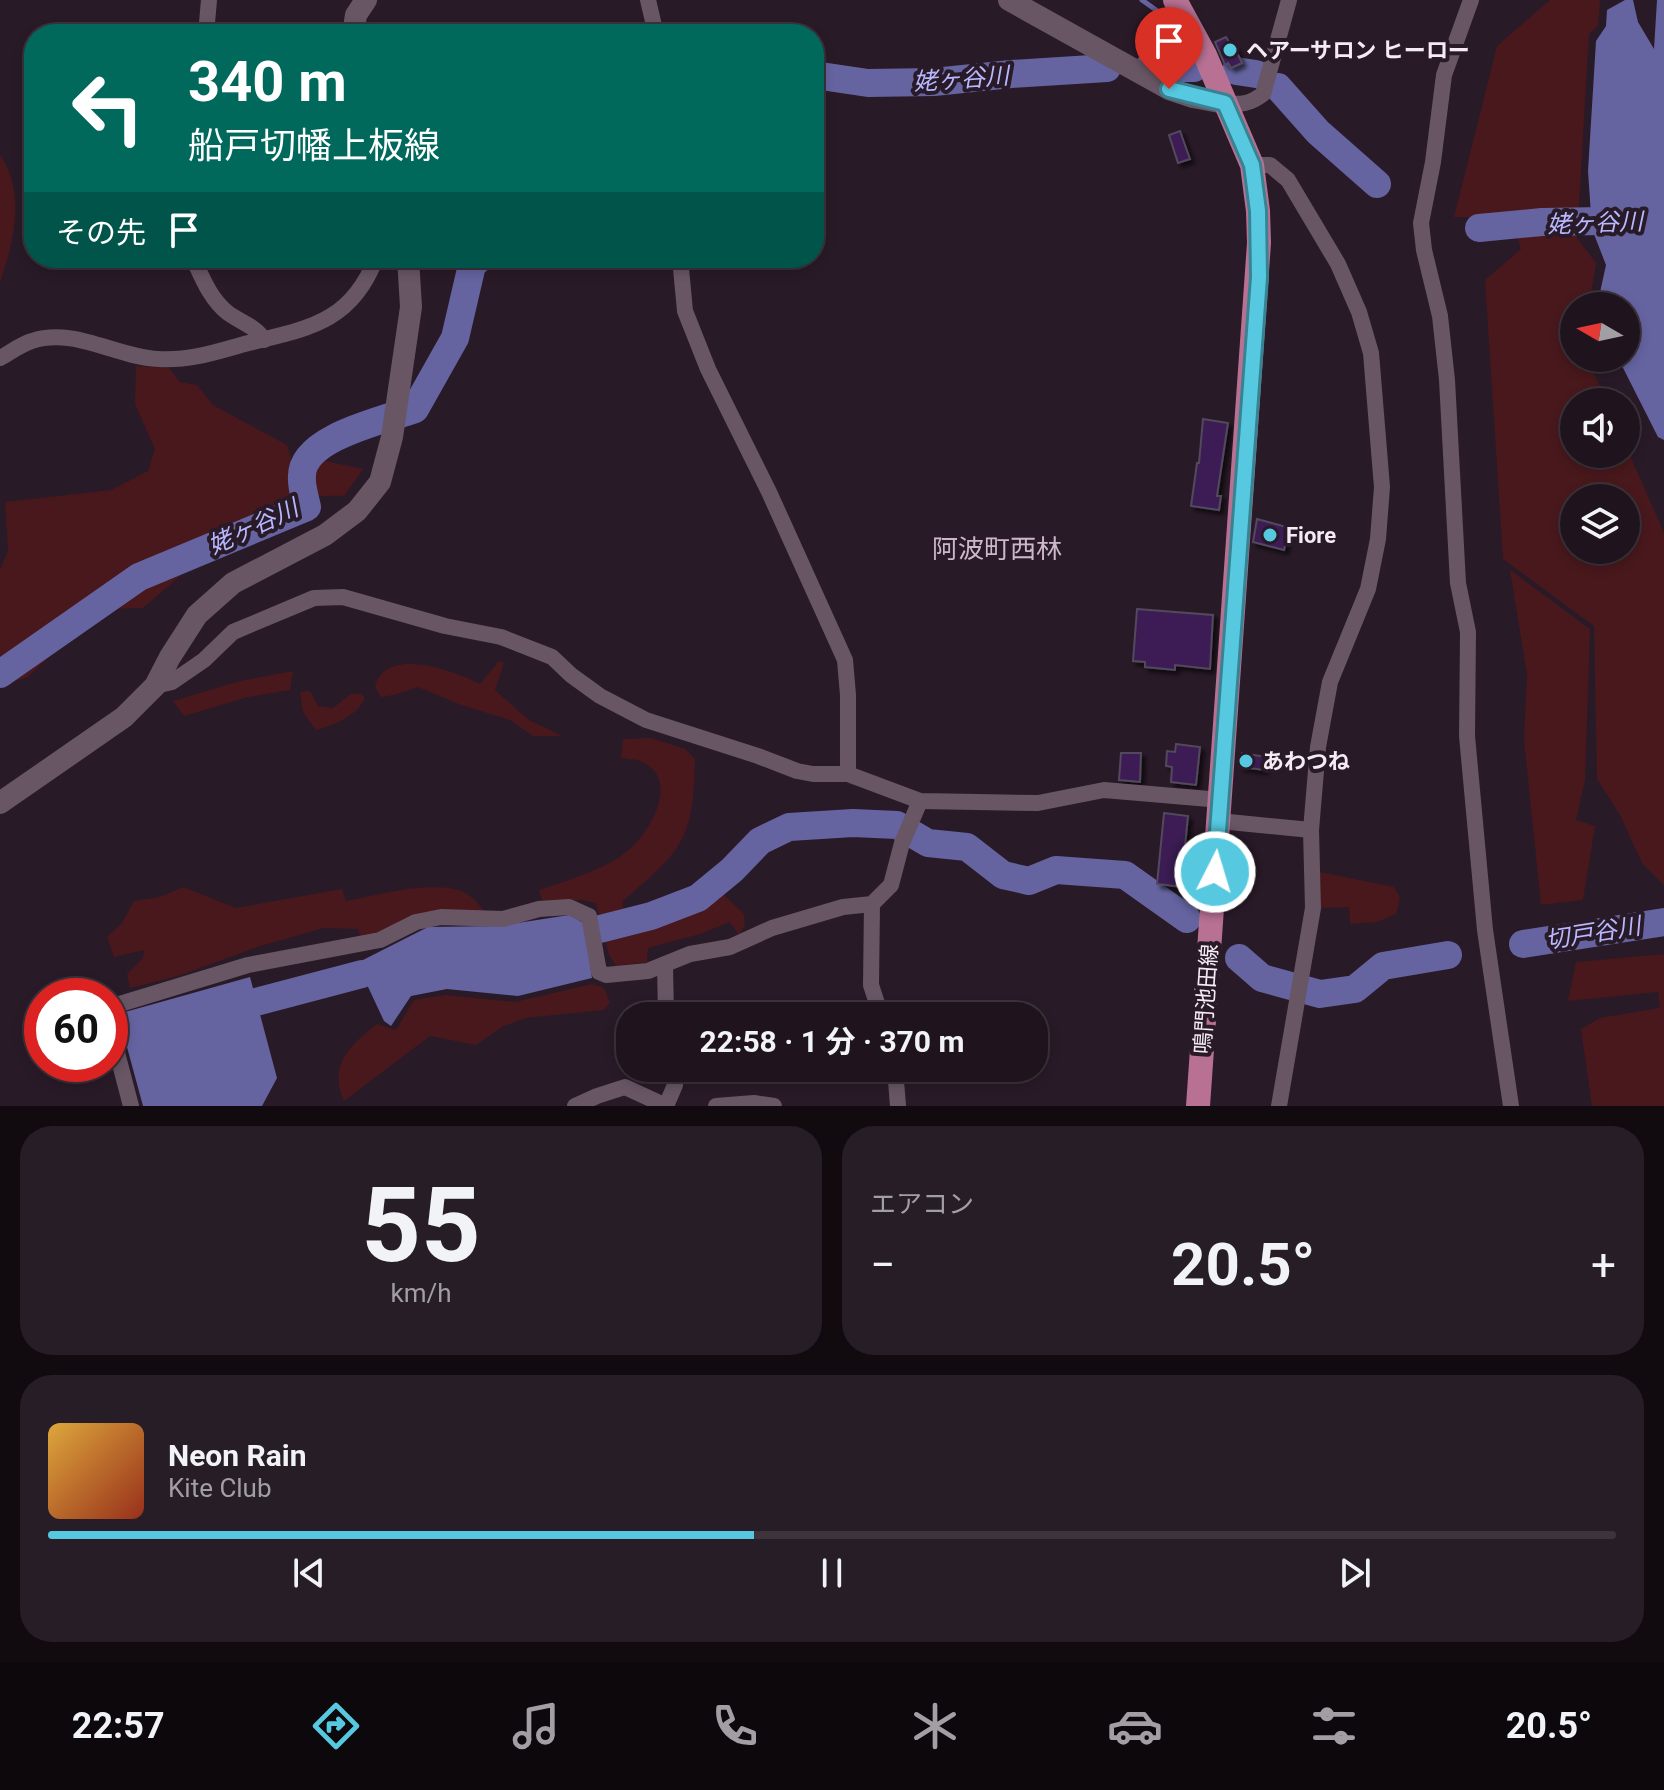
<!DOCTYPE html>
<html lang="ja">
<meta charset="utf-8">
<style>
:root{--surface:#1f141d;--page:#271d26;--text:#f1f3f6;--muted:#a19ea4;--line:#3c333b;--accent:#56c9e1}
body{margin:0;font-family:Roboto,"Noto Sans JP",sans-serif;background:var(--page);color:var(--text);height:100vh;display:flex;flex-direction:column;font-size:30px;white-space:nowrap}
*{box-sizing:border-box;margin:0}
p{font-size:26px;color:var(--muted)}
.icon{flex:none;width:44px;height:44px;fill:none;stroke:currentColor;stroke-width:2;stroke-linecap:round;stroke-linejoin:round}
.map{position:relative;height:1106px;overflow:hidden}
.side{display:flex;flex-direction:column;gap:20px;padding:20px;background:#110b10;flex:1}
.side>*{flex:none}
.banner{position:absolute;left:24px;top:24px;width:800px;height:244px;border-radius:32px;box-shadow:0 4px 12px #0003,0 0 0 2px var(--line);background:#00695c;color:#fff;overflow:hidden}
.needle{width:52px;rotate:279deg}
.tools{position:absolute;left:1560px;top:292px;display:grid;gap:16px}
.tools a{display:grid;place-items:center;width:80px;height:80px;border-radius:50%;background:var(--surface);box-shadow:0 4px 12px #0003,0 0 0 2px var(--line);font-size:40px}
.speed{position:absolute;left:24px;top:978px;display:flex;gap:16px;font-size:40px;font-weight:700;text-align:center}
.speed>*{display:grid;place-content:center;width:104px;height:104px;border-radius:50%;background:var(--surface);box-shadow:0 4px 12px #0003,0 0 0 2px var(--line);line-height:1}
.speed .limit{border:12px solid #d22;background:#fff;color:#111}
.pin{position:absolute;display:grid;place-items:center;width:68px;height:68px;color:#fff;margin:-82px -34px;border-radius:50% 50% 50% 0;rotate:-45deg;box-shadow:0 0 8px #0007}
.pin .icon{rotate:45deg}
.me{position:absolute;width:88px;margin:-44px;rotate:5deg;stroke-linejoin:round;filter:drop-shadow(0 0 6px #0008)}
.turn{display:flex;align-items:center;gap:28px;height:168px;padding:0 32px;font-size:36px}
.turn .icon{width:104px;height:104px;stroke-width:2.5}
.turn b{display:block;font-size:56px;line-height:68px}
.then{display:flex;align-items:center;height:76px;padding:0 32px;background:#0003;gap:16px;font-size:30px}
.big{font-size:60px;font-weight:700;line-height:1.1}
.side .widget{flex:1;display:flex;flex-direction:column;justify-content:center;gap:12px;min-width:0;padding:0 28px;border-radius:32px;background:var(--page)}
.side .dial{align-items:center;gap:0}
.dial b{font-size:104px;line-height:1}
.song{display:flex;align-items:center;gap:24px}
.cover{width:96px;height:96px;border-radius:12px;background:linear-gradient(135deg,hsl(40 70% 55%),hsl(10 70% 35%))}
.played{height:8px;border-radius:4px;background:linear-gradient(90deg,var(--accent) 45%,var(--line) 45%)}
.keys{display:flex;justify-content:space-around;direction:ltr}
.heat{display:flex;justify-content:space-between;align-items:center;font-size:44px;direction:ltr}
.side .tiles{flex:1;display:grid;gap:20px;grid-template-columns:1fr 1fr}
.widget:last-child{grid-column:span 2}
.trip{position:absolute;left:616px;top:1002px;width:432px;height:80px;border-radius:32px;background:var(--surface);box-shadow:0 4px 12px #0003,0 0 0 2px var(--line);font-weight:700;line-height:80px;text-align:center}
.dock{display:flex;height:128px;justify-content:space-around;align-items:center;background:#0c080c;color:var(--muted)}
.dock .icon{width:56px;height:56px}
.dock .selected{color:var(--accent)}
.dock b{font-size:36px;color:var(--text)}
.map>svg:first-child{display:block}
</style>
<div class="map">
<svg width="1664" height="1106" viewBox="0 0 1664 1106">
<defs>
<filter id="shadow"><feDropShadow dx="4" dy="4" stdDeviation="2" flood-color="#0009"/></filter>
</defs>
<rect width="100%" height="100%" fill="#291a27"/>
<g fill="#48181c" fill-rule="evenodd">
<path d="M1550,0H1600L1598,26L1589,34L1577,238L1596,263L1589,306H1574V358H1587L1607,402H1574V454H1626V446L1664,533V885L1642,863L1620,815L1597,779L1594,626L1503,559L1485,280L1521,249L1511,217H1454L1497,46ZM1574,498H1626V550H1574Z"/>
<path d="M0,155C26,193 14,241 0,282Z"/>
<path d="M136,366L169,368L180,382L197,385L213,405L287,445L292,461L321,460L363,469L344,496C312,494 283,502 253,511L250,525L196,562L143,608L109,609L72,635L28,677L0,686V569L8,551L5,502L111,490L148,471L155,449L135,404Z"/>
<polygon points="1510,570 1590,629 1585,780 1576,820 1595,826 1583,900 1541,905 1524,740 1527,674"/>
<path d="M499,661L504,663L495,690L529,720L562,736H533L510,720L461,705L418,687L394,695L381,697L375,687C385,645 455,671 480,684Z"/>
<polygon points="293,671 290,690 248,697 184,716 173,701 240,681"/>
<path d="M310,691L318,706L333,708L351,694H361L365,698C357,716 334,725 316,730L303,712L300,692Z"/>
<path d="M651,738L685,749L695,759C693,842 683,849 622,902L628,928L697,906L719,890L744,914L745,925L739,935L730,922L700,934L648,948L647,962L616,966L609,955L596,903L582,900L543,903L539,890C564,882 605,869 625,853C649,835 683,778 640,761C635,759 627,759 621,758L623,739Z"/>
<polygon points="1320,872 1394,887 1400,898 1396,914 1377,922 1350,924 1349,907 1321,908"/>
<path d="M183,887L236,908L342,889L346,901C381,895 423,881 458,890C471,893 479,905 487,914C462,910 440,909 416,916C395,922 384,932 361,937L358,929L324,928L260,946L178,976L130,988L127,974L143,958L144,950L114,957L107,937L122,923L134,901L160,897Z"/>
<polygon points="1664,954 1664,1106 1592,1106 1581,1029 1600,1018 1660,1008 1658,992 1568,1001 1576,962"/>
<path d="M592,984L604,988L610,1003L604,1010L525,1018L502,1027L476,1045L430,1036L344,1101C328,1065 349,1046 377,1024L396,1030L414,1000L446,995L515,1002Z"/>
</g>
<g fill="#6564a1">
<polygon points="1625,0 1633,0 1638,22 1654,49 1657,0 1664,0 1664,440 1658,437 1618,358 1626,358 1626,306 1597,306 1606,265 1592,229 1588,171 1596,41 1606,26 1607,10"/>
<polygon points="569,915 584,923 592,978 518,996 447,989 411,996 391,1026 384,1021 362,974 361,961 428,927 499,926"/>
<polygon points="250,977 277,1078 262,1106 143,1106 118,1014"/>
</g>
<g fill="none" stroke-linecap="round" stroke-linejoin="round">
<g stroke="#6564a1" stroke-width="5">
<polyline points="1142,0 1163,15"/>
<polyline points="1186,62 1189,68"/>
</g>
<g stroke="#6564a1" stroke-width="28">
<polyline points="1148,68 1194,68"/>
<polyline points="1236,71 1256,74"/>
<polyline points="814,75 868,83 934,82 1011,74 1107,68"/>
<polyline points="1278,87 1318,132 1377,184"/>
<polyline points="1479,228 1542,222 1664,220"/>
<path d="M0,674L139,577L307,507C305,497 301,486 302,476C302,437 385,420 415,409L455,338L472,265L480,258"/>
<polyline points="600,929 651,916 698,898 732,870 760,841 789,827 853,823 897,825 928,843 967,847 1003,875 1029,881 1056,870 1125,875 1187,919"/>
<polyline points="1523,944 1664,922"/>
<polyline points="1239,958 1262,978 1320,994 1355,989 1383,966 1448,955"/>
<polyline points="256,1002 362,974"/>
</g>
</g>
<g fill="#3c1f54" stroke="#52495c" stroke-width="2" filter="url(#shadow)">
<polygon points="1226,37 1232,47 1234,46 1242,63 1231,68 1228,63 1225,65 1215,42"/>
<polygon points="1180,131 1190,159 1178,163 1169,135"/>
<polygon points="1203,419 1228,423 1217,496 1221,496 1219,510 1191,506 1197,463 1199,463"/>
<polygon points="1257,519 1290,528 1284,550 1253,542"/>
<polygon points="1137,609 1213,615 1210,669 1175,665 1175,670 1145,667 1145,662 1133,661"/>
<polygon points="1176,744 1200,747 1196,785 1171,782 1172,767 1166,766 1167,751 1175,752"/>
<polygon points="1121,753 1141,753 1140,782 1119,780"/>
<polygon points="1242,753 1266,757 1264,770 1240,767"/>
<polygon points="1164,813 1188,816 1181,887 1157,884"/>
</g>
<g fill="none" stroke-linecap="round" stroke-linejoin="round">
<g stroke="#685665" stroke-width="16">
<polyline points="648,0 656,34"/>
<polyline points="1471,0 1444,75 1433,162 1421,223 1424,250 1440,316 1447,380 1458,583 1468,632 1467,736 1485,930 1511,1106"/>
<polyline points="206,34 209,0"/>
<path d="M1225,103C1241,105 1250,104 1263,94L1289,0"/>
<polyline points="1252,165 1270,165 1288,180 1338,264 1359,312 1371,353 1382,487 1378,539 1368,589 1330,682 1318,747 1311,830 1313,908 1279,1106"/>
<path d="M193,258C202,277 210,299 228,313C240,322 256,326 264,340"/>
<polyline points="680,258 685,311 708,369 769,492 845,660 848,695 848,774"/>
<path d="M0,358C10,353 21,344 32,341C74,327 116,357 158,359C187,361 213,353 241,345C303,329 350,326 376,258"/>
<polyline points="155,686 172,682 204,660 233,632 314,598 343,597 445,626 501,637 552,657 571,675 600,696 646,720 758,756 797,771 813,774 848,774 920,801 1038,803 1104,790 1221,800"/>
<polyline points="1219,821 1311,830"/>
<polyline points="872,904 871,985 881,1016"/>
<polyline points="665,964 666,1016"/>
<polyline points="110,1007 248,965 380,940 416,922 441,917 503,919 539,909 569,907 589,916 599,972 606,975 648,971 690,954 730,947 772,928 843,907 872,904 891,885 902,843 920,801"/>
<polyline points="110,1026 131,1106"/>
<polyline points="895,1068 898,1106"/>
<polyline points="575,1106 597,1096 625,1087 666,1106"/>
<polyline points="666,1106 675,1085 672,1068"/>
<polyline points="716,1106 754,1103 774,1106"/>
</g>
<g stroke="#685665" stroke-width="22">
<polyline points="1009,0 1169,89 1193,97 1225,103"/>
<polyline points="353,34 356,15 366,0"/>
<polyline points="0,803 124,717 155,686 170,657 197,615 233,583 325,535 357,511 380,482 392,437 411,307 408,258"/>
</g>
<polyline stroke="#b87193" stroke-width="24" points="1175,0 1205,55 1252,165 1258,211 1259,243 1198,1106"/>
</g>
<g fill="none" stroke-linecap="round" stroke-linejoin="round">
<defs>
<polyline id="route" points="1169,89 1225,103 1252,165 1258,211 1259,277 1215,872"/>
</defs>
<use href="#route" stroke="#388392" stroke-width="20"/>
<use href="#route" stroke="#56c9e1" stroke-width="14"/>
</g>
<g fill="#56c9e1" stroke="#291a27" stroke-width="3">
<circle cx="1230" cy="50" r="8"/>
<circle cx="1270" cy="535" r="8"/>
<circle cx="1246" cy="761" r="8"/>
</g>
<g text-anchor="middle" dominant-baseline="central" stroke-width="8" stroke-linejoin="round" paint-order="stroke">
<g font-size="22" font-weight="bold" fill="#f5ebf4" stroke="#291a27" text-anchor="start">
<text x="1246" y="50">ヘアーサロン ヒーロー</text>
<text x="1286" y="535">Fiore</text>
<text x="1262" y="761">あわつね</text>
</g>
<g font-size="22" fill="#f5ebf4" stroke="#291a27">
<text transform="translate(1206 999) rotate(-86)">鳴門池田線</text>
</g>
<g font-size="24" font-style="italic" fill="#b7b8ff" stroke="#291a27">
<text transform="translate(961 79) rotate(-4)">姥ヶ谷川</text>
<text transform="translate(1595 223) rotate(-2)">姥ヶ谷川</text>
<text transform="translate(253 527) rotate(-25)">姥ヶ谷川</text>
<text transform="translate(1593 933) rotate(-9)">切戸谷川</text>
</g>
<g font-size="26" fill="#ccb8c9" stroke="#291a27">
<text x="997" y="549">阿波町西林</text>
</g>
</g>
</svg>
<div class="tools">
<a><svg class="needle" viewBox="-14 -14 28 28"><path d="M0-13l5 13h-10z" fill="#e53935"/><path d="M0 13l5-13h-10z" fill="#a19ea4"/></svg></a>
<a><svg class="icon" aria-label="sound" viewBox="0 0 24 24"><path d="M4 9h4l5-4v14l-5-4H4zM17 9q2 3 0 6"/></svg></a>
<a><svg class="icon" aria-label="layers" viewBox="0 0 24 24"><path d="M12 4l9 5-9 5-9-5zM3 14l9 5 9-5"/></svg></a>
</div>
<div class="speed"><div class="limit">60</div></div>
<div class="pin" style="left:1169px;top:89px;background:#d93025"><svg class="icon" aria-label="arrive" viewBox="0 0 24 24"><path d="M6 21V4h12l-3 4 3 4H6"/></svg></div>
<svg class="me" style="left:1215px;top:872px" viewBox="-20 -20 40 40"><circle r="17" fill="#56c9e1" stroke="#fff" stroke-width="3"/><path d="M0-11L8 9 0 5-8 9z" fill="#fff"/></svg>
<div class="trip">22:58 · 1 分 · 370 m</div>
<div class="banner">
<div class="turn"><svg class="icon" aria-label="left" viewBox="0 0 24 24"><path d="M17 20v-9H6M10 6l-5 5 5 5"/></svg><div><b>340 m</b>船戸切幡上板線</div></div>
<div class="then">その先<svg class="icon" aria-label="arrive" viewBox="0 0 24 24"><path d="M6 21V4h12l-3 4 3 4H6"/></svg></div>
</div>
</div>
<section class="side">
<div class="tiles">
<div class="widget dial"><b>55</b><p>km/h</p></div>
<div class="widget"><p>エアコン</p>
<div class="heat"><a>−</a><b class="big">20.5°</b><a>+</a></div>
</div>
<div class="widget">
<div class="song"><i class="cover"></i><div><b>Neon Rain</b><p>Kite Club</p></div></div>
<div class="played"></div>
<div class="keys"><svg class="icon" aria-label="previous" viewBox="0 0 24 24"><path d="M18 5L8 12l10 7zM5 5v14"/></svg><svg class="icon" aria-label="pause" viewBox="0 0 24 24"><path d="M8 5v14M16 5v14"/></svg><svg class="icon" aria-label="next" viewBox="0 0 24 24"><path d="M6 5l10 7-10 7zM19 5v14"/></svg></div>
</div>
</div>
</section>
<nav class="dock">
<b>22:57</b>
<svg class="icon selected" aria-label="directions" viewBox="0 0 24 24"><path d="M12 3l9 9-9 9-9-9zM9 14v-3h6M13 9l2 2-2 2"/></svg>
<svg class="icon" aria-label="music" viewBox="0 0 24 24"><path d="M9 18V5l10-2v13"/><circle cx="6" cy="18" r="3"/><circle cx="16" cy="16" r="3"/></svg>
<svg class="icon" aria-label="phone" viewBox="0 0 24 24"><path d="M5 4h4l2 5-3 2q2 4 5 5l2-3 5 2v4C11 20 4 13 5 4z"/></svg>
<svg class="icon" aria-label="climate" viewBox="0 0 24 24"><path d="M12 3v18M4 7l16 10M4 17L20 7"/></svg>
<svg class="icon" aria-label="car" viewBox="0 0 24 24"><path d="M5 17H2v-5l4-1 3-4h7l3 4 3 1v5h-3M9 17h6M6 11h13"/><circle cx="7" cy="17" r="2"/><circle cx="17" cy="17" r="2"/></svg>
<svg class="icon" aria-label="filters" viewBox="0 0 24 24"><path d="M4 7h16M4 17h16"/><circle cx="9" cy="7" r="2"/><circle cx="15" cy="17" r="2"/></svg>
<b>20.5°</b>
</nav>
